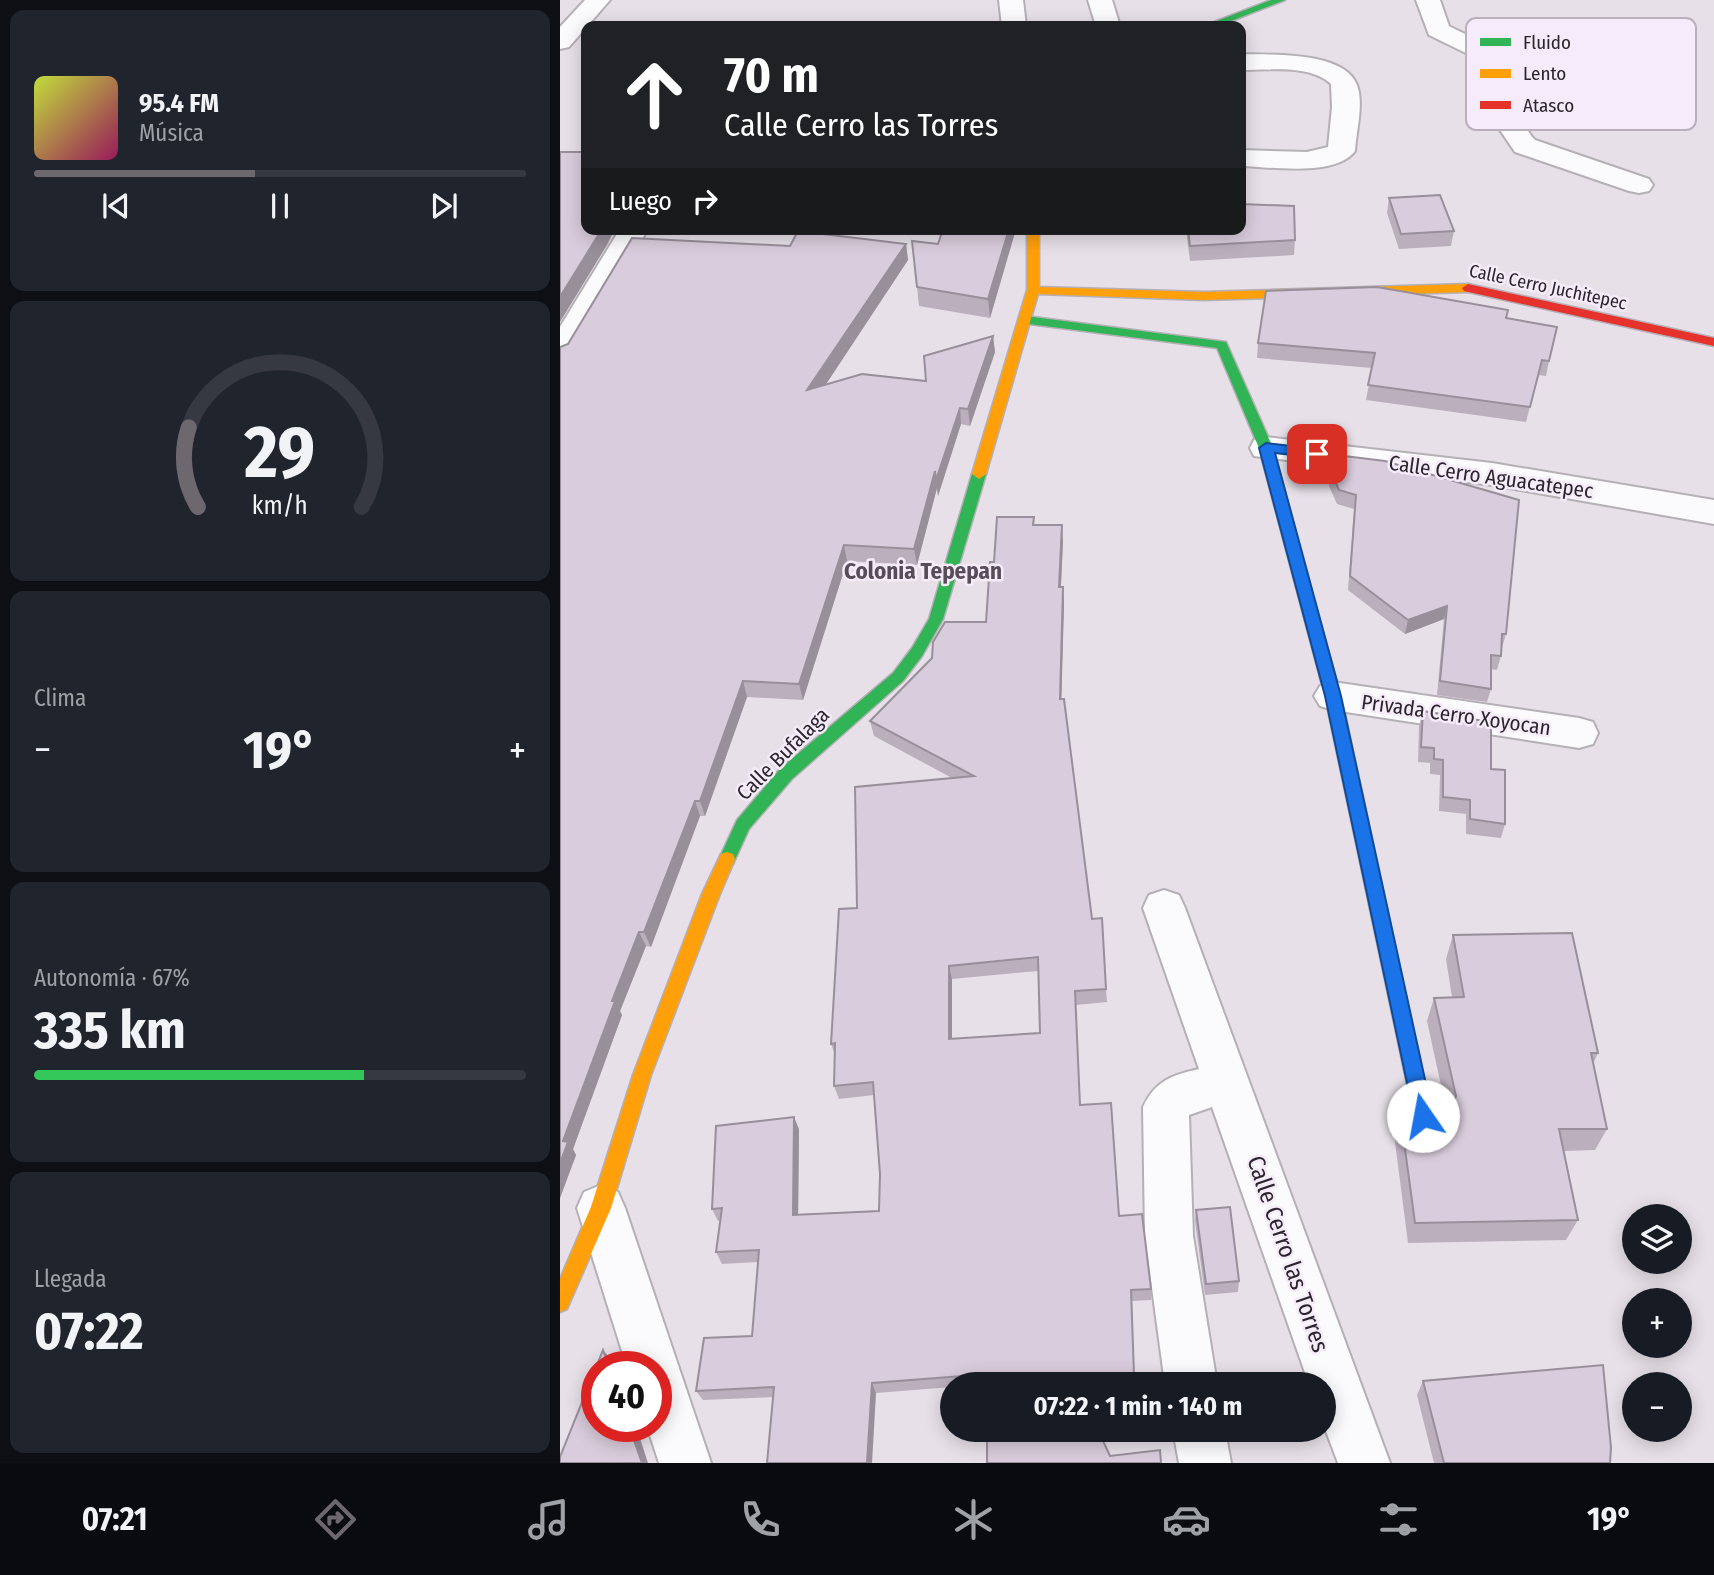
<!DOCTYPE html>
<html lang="es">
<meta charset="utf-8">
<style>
:root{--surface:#171b24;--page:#20242c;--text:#f1f3f6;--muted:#9ea1a6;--line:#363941;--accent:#6d676e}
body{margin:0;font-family:"Fira Sans Condensed",sans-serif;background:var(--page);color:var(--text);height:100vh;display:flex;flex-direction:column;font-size:26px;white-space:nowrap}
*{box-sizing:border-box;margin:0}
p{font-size:23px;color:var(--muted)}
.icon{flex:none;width:38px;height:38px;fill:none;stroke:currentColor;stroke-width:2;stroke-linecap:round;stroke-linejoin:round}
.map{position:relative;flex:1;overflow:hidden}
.sheet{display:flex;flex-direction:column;gap:10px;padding:10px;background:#0d0f14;width:560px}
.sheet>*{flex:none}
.guide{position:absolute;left:21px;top:21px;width:665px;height:214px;border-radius:14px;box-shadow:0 4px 18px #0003;background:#202124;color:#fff;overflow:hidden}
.controls{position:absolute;left:1062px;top:1204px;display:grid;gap:14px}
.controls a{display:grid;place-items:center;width:70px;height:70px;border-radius:50%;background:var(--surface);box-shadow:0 4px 18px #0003;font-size:35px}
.speed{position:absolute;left:21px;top:1351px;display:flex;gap:14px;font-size:35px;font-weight:700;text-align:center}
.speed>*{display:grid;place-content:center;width:91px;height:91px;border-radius:50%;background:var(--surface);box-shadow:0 4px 18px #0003;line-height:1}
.speed .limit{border:10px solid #d22;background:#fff;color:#111}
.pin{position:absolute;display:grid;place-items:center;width:60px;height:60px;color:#fff;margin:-30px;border-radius:14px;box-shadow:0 4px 10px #0006}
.me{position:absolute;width:77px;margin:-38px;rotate:348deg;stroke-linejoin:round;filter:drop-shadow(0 0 5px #0008)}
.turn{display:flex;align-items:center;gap:24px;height:147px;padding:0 28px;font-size:32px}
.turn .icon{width:91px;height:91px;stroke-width:2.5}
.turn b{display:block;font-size:49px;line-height:60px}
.then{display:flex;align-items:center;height:66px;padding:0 28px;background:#0003;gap:14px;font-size:26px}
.big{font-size:52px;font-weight:700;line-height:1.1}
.sheet .card{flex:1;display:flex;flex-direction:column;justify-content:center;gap:10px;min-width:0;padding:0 24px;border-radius:14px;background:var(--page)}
.sheet .dial{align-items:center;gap:0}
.dial svg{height:182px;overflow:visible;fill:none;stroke:var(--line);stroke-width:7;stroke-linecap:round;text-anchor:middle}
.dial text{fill:var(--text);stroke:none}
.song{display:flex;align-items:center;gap:21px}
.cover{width:84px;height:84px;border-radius:10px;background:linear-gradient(135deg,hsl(70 70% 55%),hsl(330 70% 35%))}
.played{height:7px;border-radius:4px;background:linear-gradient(90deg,var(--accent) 45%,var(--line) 45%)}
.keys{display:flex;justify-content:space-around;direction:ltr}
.heat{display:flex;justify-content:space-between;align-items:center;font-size:38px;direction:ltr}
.charge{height:10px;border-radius:5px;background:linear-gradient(90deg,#34c759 67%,var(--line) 0)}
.trip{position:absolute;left:380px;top:1372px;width:396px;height:70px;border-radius:35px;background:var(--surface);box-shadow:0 4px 18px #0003;font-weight:700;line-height:70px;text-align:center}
.dock{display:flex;height:112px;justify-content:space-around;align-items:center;background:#090b0e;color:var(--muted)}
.dock .icon{width:49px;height:49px}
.dock .current{color:var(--accent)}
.dock b{font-size:32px;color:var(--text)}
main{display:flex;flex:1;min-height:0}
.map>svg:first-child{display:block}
</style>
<main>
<section class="sheet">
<div class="card">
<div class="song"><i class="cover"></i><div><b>95.4 FM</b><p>Música</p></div></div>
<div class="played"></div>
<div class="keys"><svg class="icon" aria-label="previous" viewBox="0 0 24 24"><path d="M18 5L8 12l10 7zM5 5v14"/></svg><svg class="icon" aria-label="pause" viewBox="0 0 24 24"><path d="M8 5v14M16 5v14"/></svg><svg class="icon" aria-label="next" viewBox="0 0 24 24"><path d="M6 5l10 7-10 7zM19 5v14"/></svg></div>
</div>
<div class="card dial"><svg viewBox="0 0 100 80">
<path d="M14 69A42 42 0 1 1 86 69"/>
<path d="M14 69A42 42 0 0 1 10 34" stroke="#6d676e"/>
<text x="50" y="56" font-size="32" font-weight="700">29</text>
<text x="50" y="72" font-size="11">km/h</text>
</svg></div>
<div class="card"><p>Clima</p>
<div class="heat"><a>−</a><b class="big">19°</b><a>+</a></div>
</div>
<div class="card"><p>Autonomía · 67%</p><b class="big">335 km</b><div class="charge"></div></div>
<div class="card"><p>Llegada</p><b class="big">07:22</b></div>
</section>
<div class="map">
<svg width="1154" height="1463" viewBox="0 0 1154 1463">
<rect width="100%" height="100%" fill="#e7e0e8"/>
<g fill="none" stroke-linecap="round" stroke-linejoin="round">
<defs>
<g id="street">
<polygon points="25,0 50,0 9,47 0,49 0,27"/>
<polygon points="439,0 463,0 466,26 442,26"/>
<polygon points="528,0 552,0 560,26 536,26"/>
<path d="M856,0H880L889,26C906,36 928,41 942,55C965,79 952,117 975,140L1089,179L1093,185L1089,191L1079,193L1069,191L955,152L940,130L926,68L910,55L869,35Z"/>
<path d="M681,54C711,55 784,51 797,85C804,104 796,132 795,151C776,177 709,167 681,166V150L747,152L768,147L772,107L771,84C750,64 708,70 681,70Z"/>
<polygon points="60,229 88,229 11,359 0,362 0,327"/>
<polygon points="706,437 932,463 1154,500 1154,524 932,485 694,456 690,448 694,440"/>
<polygon points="773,682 1019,718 1033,722 1038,733 1033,744 1019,748 773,710 760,706 754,696 760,686"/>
<path d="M604,890L619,895L625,908L830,1463H778L763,1423V1384H749L652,1107L629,1115L633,1236L657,1384H605L585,1236L583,1107C595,1081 612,1075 639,1069L583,908L589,895Z"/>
<polygon points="41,1185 58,1192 65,1208 151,1463 99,1463 87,1426 96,1426 96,1367 67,1367 17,1208 24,1192"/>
<polygon points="613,1430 665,1430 671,1463 619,1463"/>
</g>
<g id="fast">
<polygon points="711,0 725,0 658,26 644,26"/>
<polygon points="465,316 666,342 713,448 750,587 748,591 743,592 736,587 699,448 657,348 461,323 461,317"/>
<polygon points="419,469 426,474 383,619 362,656 343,681 232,779 189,829 173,864 167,866 161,864 159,859 177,820 220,769 333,673 352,648 369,619 412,474"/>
</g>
<g id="slow">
<polygon points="467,229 479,229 479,287 644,292 908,284 914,288 908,292 644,300 478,294 426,474 419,479 412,474 467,290"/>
<polygon points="743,582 750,587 781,696 872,1117 870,1123 863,1126 856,1123 854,1117 765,696 736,587"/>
<polygon points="167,852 173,854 175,859 160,894 91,1075 51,1208 7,1309 0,1312 0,1279 31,1207 73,1075 142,894 161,854"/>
</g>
<polygon id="jam" points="908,284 1154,338 1154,346 904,291 902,288"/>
</defs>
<use href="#street" stroke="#b5b0b6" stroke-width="4"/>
<use href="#fast" stroke="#b5b0b6" stroke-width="3"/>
<use href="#slow" stroke="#b5b0b6" stroke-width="3"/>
<use href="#jam" stroke="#b5b0b6" stroke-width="3"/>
<use href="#street" fill="#fbfafc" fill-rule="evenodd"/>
<use href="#fast" fill="#30b455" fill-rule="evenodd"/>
<use href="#slow" fill="#ff9f0a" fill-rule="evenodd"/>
<use href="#jam" fill="#e5322d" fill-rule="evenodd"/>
</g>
<g fill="#bbafbd" fill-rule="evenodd">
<polygon points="829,198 894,231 891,246 839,249 827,213"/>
<polygon points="383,229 456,229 430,318 359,306 357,287 378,244"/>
<polygon points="626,229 681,229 735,240 734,255 630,261"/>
<polygon points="346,244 348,260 265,385 366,381 433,336 435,352 410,426 401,424 378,496 377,488 357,565 287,561 243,700 187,697 145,816 140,816 91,947 86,946 60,1011 62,1015 13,1149 16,1155 0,1198 0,347 230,246"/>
<polygon points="946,318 989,361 986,376 978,375 966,422 806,400 812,368 697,358 698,343"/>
<polygon points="771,472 946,634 942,648 941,648 941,656 937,670 931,669 931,689 927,702 877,695 884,619 845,634 788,590 794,509 777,504 769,486"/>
<path d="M474,525L503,541L501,587H503L504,603L501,699L532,919L546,989L547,1002L516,1005L520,1105L559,1216L591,1289V1300L572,1301L574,1384H392V1387L316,1393L143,1400L136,1391L192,1336L198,1262L162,1264L156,1252L160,1220L158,1221L152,1209L239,1129L238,1214L319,1211L320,1174L314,1095L279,1099L274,1086L275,1055L271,1044L297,908L392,778L314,736L310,721L426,622L434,562ZM478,971L480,1033L392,1039V979Z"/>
<polygon points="863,711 931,769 945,824 941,838 906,834 906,814 879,811 880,775 870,774 870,763 858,762 859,726"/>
<polygon points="893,935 1038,1053 1033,1064 1047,1129 1035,1150 1004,1151 1018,1220 1006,1240 848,1243 834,1134 840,1112 871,1119 887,1113 867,1021 874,998 892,997 886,959"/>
<polygon points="636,1210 679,1281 678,1292 645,1295 635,1221"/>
<polygon points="863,1381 1050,1463 874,1463 857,1395"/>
</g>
<g fill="#988f9a">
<polygon points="42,229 55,229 47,245 0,322 0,297"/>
<polygon points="449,229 456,229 430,318 428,299"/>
<polygon points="346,244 348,260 251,407 247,390"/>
<polygon points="433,336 435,352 410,426 408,409"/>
<polygon points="400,408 401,424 378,496 377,488 357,565 354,549 375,471"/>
<polygon points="502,525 503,541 500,603 499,587"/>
<polygon points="284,545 287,561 243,700 239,684"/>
<polygon points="503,587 504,603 501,714 500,699"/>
<polygon points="887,606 884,619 845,634 848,620"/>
<polygon points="183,681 187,697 145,816 140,801"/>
<polygon points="135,801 140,816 91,947 84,932"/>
<polygon points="79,932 86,946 60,1011 62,1015 13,1149 16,1155 0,1198 0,1163 3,1141 52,1001"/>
<polygon points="389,966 392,979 392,1052 389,1039"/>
<polygon points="234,1117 239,1129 238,1226 233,1215"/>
<polygon points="43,1350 55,1364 55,1367 49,1367"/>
<polygon points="312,1383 316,1393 312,1463 307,1463"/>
<polygon points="69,1426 76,1426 88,1463 82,1463"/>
</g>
<g fill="#d9ccdc" stroke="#988f9a" stroke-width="2" fill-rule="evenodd">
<polygon points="0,152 26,152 26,229 42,229 0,297"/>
<polygon points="880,195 894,231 841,234 829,198"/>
<polygon points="681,204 734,206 735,240 630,246 628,229 681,229"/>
<polygon points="383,229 449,229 428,299 357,287 352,241 378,244"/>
<polygon points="238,231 346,244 247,390 302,374 366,381 364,356 433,336 408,409 400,408 376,480 375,471 354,549 284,545 239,684 183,681 140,801 135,801 84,932 79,932 52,1001 55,1001 3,1141 8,1142 0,1163 0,347 8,344 72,238 230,246"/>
<polygon points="817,287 948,310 946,318 997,327 989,361 982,360 970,407 808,385 815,353 698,343 706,291"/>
<polygon points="776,455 825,461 959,500 946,634 942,634 941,656 931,655 931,689 880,681 887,606 848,620 790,576 796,495 779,490 771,472"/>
<path d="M437,517H474L473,525H502L499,587H503L500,699H504L532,919L542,918L546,989L515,991L520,1105L551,1103L559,1216L582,1214L591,1289L571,1290L574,1374L514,1377L517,1384H428V1374L312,1383L307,1463H207L214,1387L136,1391L144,1338L192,1336L199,1250L156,1252L162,1208L152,1209L156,1126L234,1117L233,1215L319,1211L320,1174L313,1082L274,1086L275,1043L271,1044L279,909L297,908L295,787L414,776L310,721L372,658L373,642L385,622H426L430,562H434ZM478,957L480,1033L389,1039V966Z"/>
<polygon points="863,711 931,722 931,769 945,770 945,824 910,819 910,800 883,797 883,760 874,759 874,748 861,747"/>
<polygon points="1012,933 1038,1053 1031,1053 1047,1129 999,1129 1018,1220 855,1223 840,1112 852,1112 871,1119 887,1112 896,1096 874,998 904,997 893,935"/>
<polygon points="670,1207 679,1281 646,1284 636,1210"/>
<polygon points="43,1350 49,1367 37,1367 37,1426 69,1426 82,1463 0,1463 0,1457"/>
<polygon points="1043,1365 1051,1448 1050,1463 884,1463 863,1381"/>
<polygon points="427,1430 538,1430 550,1456 600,1450 601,1463 427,1463"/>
</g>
<polygon fill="#1a73e8" stroke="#114b97" stroke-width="2" points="706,443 757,449 763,454 757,458 715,453 781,696 873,1116 870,1123 863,1125 856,1123 854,1116 765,696 699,448"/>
<g text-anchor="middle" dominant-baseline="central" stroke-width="5" stroke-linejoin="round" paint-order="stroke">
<g font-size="18" fill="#2b262c" stroke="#f6ebfa">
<text transform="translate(988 287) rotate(12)">Calle Cerro Juchitepec</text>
</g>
<g font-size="21" fill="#2b262c" stroke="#f6ebfa">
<text transform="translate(931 477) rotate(8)">Calle Cerro Aguacatepec</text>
<text transform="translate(896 715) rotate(8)">Privada Cerro Xoyocan</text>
<text transform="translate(223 754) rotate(-45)">Calle Bufalaga</text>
</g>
<g font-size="23" font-weight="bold" fill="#564d59" stroke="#f6ebfa">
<text x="363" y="571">Colonia Tepepan</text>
</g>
<g font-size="24" fill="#2b262c" stroke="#f6ebfa">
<text transform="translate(728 1254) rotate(71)">Calle Cerro las Torres</text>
</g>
</g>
<rect x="906" y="18" width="230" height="112" rx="10" fill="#f6ebfa" stroke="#b9b0bc" stroke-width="2"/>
<rect x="920" y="38" width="31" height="8" fill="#30b455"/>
<rect x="920" y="69" width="31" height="9" fill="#ff9f0a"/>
<rect x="920" y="101" width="31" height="8" fill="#e5322d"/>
<g font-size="19" fill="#2b262c">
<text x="963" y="49">Fluido</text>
<text x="963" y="80">Lento</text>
<text x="963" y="112">Atasco</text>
</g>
</svg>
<div class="controls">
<a><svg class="icon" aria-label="layers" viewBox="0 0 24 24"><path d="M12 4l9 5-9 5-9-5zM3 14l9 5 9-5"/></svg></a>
<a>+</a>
<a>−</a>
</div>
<div class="speed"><div class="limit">40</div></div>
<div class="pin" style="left:757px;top:454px;background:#d93025"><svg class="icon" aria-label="arrive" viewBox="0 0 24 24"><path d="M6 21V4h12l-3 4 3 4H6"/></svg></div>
<svg class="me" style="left:863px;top:1116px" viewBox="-20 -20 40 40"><circle r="19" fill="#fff"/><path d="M0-13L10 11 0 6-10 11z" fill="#1a73e8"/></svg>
<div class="trip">07:22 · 1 min · 140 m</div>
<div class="guide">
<div class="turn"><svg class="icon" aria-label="ahead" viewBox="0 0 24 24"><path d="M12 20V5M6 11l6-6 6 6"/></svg><div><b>70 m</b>Calle Cerro las Torres</div></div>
<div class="then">Luego<svg class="icon" aria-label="right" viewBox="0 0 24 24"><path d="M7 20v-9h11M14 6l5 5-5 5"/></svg></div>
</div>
</div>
</main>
<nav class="dock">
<b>07:21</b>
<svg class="icon current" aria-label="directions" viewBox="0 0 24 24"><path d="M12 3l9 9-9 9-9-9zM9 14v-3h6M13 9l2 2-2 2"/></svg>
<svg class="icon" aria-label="music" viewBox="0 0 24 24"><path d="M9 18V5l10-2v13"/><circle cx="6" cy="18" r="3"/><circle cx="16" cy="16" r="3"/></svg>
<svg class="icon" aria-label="phone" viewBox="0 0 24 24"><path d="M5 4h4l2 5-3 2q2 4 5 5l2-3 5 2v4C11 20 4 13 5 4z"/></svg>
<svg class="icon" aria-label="climate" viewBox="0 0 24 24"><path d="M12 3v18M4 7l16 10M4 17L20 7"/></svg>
<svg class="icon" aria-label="car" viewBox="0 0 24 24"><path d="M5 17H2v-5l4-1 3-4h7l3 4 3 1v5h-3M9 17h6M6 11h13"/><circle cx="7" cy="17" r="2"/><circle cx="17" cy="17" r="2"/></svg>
<svg class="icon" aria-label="filters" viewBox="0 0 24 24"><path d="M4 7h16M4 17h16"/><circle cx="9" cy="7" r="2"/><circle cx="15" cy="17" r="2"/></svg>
<b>19°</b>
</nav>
